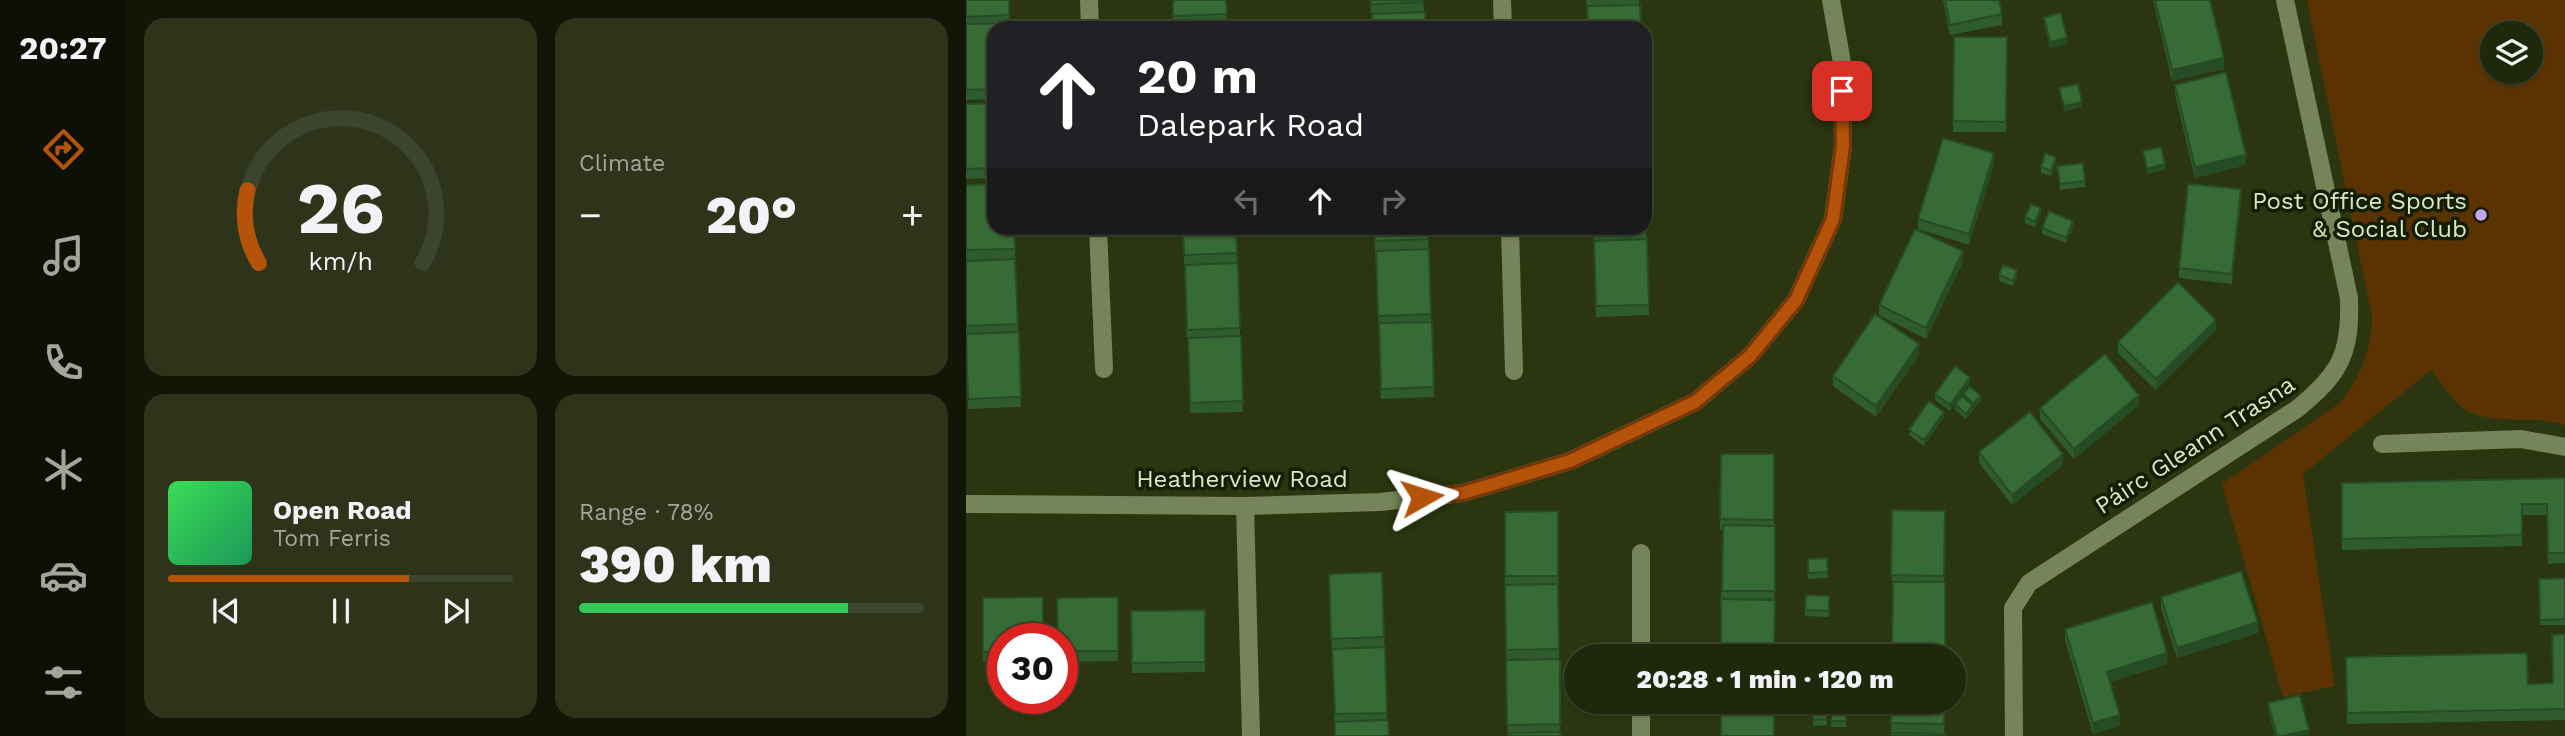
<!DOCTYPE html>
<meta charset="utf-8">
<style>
:root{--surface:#20280c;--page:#2d341a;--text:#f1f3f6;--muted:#a2a69d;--line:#3d442d;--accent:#b45309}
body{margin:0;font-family:"Work Sans",sans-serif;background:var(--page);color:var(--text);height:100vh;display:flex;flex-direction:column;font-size:26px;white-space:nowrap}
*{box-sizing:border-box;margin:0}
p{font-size:23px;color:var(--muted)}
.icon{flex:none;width:38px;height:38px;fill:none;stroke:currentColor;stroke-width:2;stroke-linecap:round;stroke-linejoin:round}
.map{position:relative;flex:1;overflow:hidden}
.panel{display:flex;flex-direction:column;gap:18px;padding:18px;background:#121607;width:840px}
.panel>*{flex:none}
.banner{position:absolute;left:21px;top:21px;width:665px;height:214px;border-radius:21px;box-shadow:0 2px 5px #0004,0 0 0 2px var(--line);background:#202124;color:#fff;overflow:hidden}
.fabs{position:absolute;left:1514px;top:21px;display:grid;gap:14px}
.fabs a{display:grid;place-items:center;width:63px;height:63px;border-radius:50%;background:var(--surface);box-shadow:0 2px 5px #0004,0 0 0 2px var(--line);font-size:35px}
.speed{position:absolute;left:21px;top:623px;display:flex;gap:14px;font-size:35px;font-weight:700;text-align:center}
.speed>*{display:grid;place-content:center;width:91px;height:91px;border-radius:50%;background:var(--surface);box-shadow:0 2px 5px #0004,0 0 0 2px var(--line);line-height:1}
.speed .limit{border:10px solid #d22;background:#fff;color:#111}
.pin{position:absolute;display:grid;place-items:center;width:60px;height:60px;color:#fff;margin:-30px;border-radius:14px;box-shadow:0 4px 10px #0006}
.me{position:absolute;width:77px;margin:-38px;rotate:84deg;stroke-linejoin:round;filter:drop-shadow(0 0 5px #0008)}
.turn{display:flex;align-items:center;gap:24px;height:147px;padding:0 35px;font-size:32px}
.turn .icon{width:91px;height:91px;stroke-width:2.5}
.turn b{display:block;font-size:49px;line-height:60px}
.lanes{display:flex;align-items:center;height:66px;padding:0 35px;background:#0003;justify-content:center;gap:35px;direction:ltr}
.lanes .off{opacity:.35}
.big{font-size:52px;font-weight:800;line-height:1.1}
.panel .tile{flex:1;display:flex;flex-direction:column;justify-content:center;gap:10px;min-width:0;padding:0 24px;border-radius:21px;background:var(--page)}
.panel .dial{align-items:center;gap:0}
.dial svg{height:182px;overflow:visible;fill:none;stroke:var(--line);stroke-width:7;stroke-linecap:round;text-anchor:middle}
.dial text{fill:var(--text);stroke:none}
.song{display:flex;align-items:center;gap:21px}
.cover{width:84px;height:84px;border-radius:10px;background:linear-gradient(135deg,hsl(130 70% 55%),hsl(150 70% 35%))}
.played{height:7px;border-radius:4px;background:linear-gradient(90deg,var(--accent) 70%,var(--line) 70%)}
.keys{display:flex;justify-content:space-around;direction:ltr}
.heat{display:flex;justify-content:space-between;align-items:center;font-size:38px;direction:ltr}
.charge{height:10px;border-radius:5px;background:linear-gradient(90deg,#34c759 78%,var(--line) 0)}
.panel .tiles{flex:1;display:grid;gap:18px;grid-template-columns:repeat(2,1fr)}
.trip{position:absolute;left:598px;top:644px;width:402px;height:70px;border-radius:35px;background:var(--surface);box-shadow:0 2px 5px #0004,0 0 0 2px var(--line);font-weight:800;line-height:70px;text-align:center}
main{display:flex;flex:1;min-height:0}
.tab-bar{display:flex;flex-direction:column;width:126px;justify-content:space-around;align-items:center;background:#0d1005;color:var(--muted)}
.tab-bar .icon{width:49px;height:49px}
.tab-bar .active{color:var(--accent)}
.tab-bar b{font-size:32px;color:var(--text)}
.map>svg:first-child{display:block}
</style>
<main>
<nav class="tab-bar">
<b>20:27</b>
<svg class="icon active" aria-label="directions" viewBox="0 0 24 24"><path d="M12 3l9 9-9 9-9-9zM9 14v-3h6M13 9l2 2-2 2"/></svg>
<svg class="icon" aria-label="music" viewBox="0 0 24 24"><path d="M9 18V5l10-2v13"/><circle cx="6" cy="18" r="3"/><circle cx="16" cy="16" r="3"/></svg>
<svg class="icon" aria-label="phone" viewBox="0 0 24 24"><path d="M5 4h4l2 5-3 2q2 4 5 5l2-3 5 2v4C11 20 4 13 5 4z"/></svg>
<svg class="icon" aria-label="climate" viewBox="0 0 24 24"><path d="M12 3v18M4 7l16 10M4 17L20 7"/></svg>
<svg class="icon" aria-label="car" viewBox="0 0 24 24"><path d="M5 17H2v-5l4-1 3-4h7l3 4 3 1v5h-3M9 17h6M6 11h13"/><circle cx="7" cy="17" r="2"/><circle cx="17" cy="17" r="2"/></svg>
<svg class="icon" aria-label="filters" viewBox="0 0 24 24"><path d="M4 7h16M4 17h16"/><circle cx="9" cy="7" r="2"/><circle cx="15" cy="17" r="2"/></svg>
</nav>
<section class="panel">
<div class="tiles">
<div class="tile dial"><svg viewBox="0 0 100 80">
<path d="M14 69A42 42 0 1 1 86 69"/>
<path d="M14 69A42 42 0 0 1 9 37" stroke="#b45309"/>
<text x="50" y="56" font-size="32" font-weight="700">26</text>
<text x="50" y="72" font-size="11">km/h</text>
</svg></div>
<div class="tile"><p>Climate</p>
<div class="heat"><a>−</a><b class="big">20°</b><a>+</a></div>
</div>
<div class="tile">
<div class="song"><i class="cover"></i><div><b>Open Road</b><p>Tom Ferris</p></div></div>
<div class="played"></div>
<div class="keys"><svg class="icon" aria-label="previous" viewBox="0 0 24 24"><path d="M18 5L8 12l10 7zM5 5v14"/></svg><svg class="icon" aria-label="pause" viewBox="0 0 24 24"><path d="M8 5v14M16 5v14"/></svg><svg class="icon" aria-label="next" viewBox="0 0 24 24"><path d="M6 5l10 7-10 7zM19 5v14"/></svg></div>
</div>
<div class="tile"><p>Range · 78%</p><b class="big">390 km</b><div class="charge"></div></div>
</div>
</section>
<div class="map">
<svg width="1599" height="736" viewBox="0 0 1599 736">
<rect width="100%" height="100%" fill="#2b3610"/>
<path fill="#5b3303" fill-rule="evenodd" d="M1341,0H1599V425C1567,414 1524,427 1497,408C1484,398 1475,382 1465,370L1337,474L1369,686L1317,697L1256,484L1374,403C1395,377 1405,350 1406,317ZM1564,33V72H1526V33Z"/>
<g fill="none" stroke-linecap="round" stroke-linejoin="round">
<g stroke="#768559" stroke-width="18">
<polyline points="123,0 124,28"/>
<polyline points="536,0 537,28"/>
<polyline points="132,228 138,369"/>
<polyline points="544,228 548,371"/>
<polyline points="1416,444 1555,439 1599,447"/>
<polyline points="0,504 279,506 414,502 497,493 604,461 729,402 784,356 830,300 867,219 877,146 876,63 865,0"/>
<polyline points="279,506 285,736"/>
<polyline points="675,553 675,656"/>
<polyline points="675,702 675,736"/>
<path d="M1048,736L1047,608L1063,583L1331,409C1374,374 1385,354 1383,298L1319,0"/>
</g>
</g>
<g fill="#2e5c2e">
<polygon points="0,0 43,0 44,28 28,28 28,99 0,100"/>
<polygon points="207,0 260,0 261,28 207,27"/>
<polygon points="404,0 457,0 458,12 405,15"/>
<polygon points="620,0 673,0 673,5 621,9"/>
<polygon points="977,0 1033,0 1036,14 1036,25 984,35"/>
<polygon points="1187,0 1244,0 1258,69 1206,81"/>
<polygon points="1078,17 1101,44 1084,48 1078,22"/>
<polygon points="988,37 1041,37 1040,132 987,132"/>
<polygon points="1209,85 1280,165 1229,178 1209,95"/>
<polygon points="28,103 28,178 0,179 0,104"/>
<polygon points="1090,163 1085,176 1075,173 1075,167"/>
<polygon points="1028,164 1003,245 952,229 952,219"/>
<polygon points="1091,166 1119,181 1119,187 1094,190"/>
<polygon points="0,185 48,228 55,407 2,409 0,350"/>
<polygon points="679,194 683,315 630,317 627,228"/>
<polygon points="1275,200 1266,284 1213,278 1213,268"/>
<polygon points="1075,214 1069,227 1059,223 1059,217"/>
<polygon points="1107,227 1100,243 1076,234 1076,228"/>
<polygon points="217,228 270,228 277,412 224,413 222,341 221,341"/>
<polygon points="408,228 462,228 468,397 415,399 410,251 409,251"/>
<polygon points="997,262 960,339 913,315 913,305"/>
<polygon points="1033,275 1051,276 1047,286 1033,281"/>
<polygon points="1250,330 1190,390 1152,353 1152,342"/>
<polygon points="953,355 910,417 867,386 867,376"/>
<polygon points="1004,382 984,411 969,400 969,394"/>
<polygon points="997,394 1015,401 1007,409 1007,411 1000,419 989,409 989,404 997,397"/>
<polygon points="1173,405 1108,459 1074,419 1074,408"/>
<polygon points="978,417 958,446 943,435 943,430"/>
<polygon points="1013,452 1097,465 1046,505 1013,463"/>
<polygon points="755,454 808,454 808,526 809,526 808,656 755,599 756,530 754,530"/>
<polygon points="1599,478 1599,563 1582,564 1581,515 1556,515 1556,546 1376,550 1376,483"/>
<polygon points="926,510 979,511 978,582 979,582 979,656 926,656"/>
<polygon points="592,511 594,736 542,736 539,595 539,512"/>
<polygon points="861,558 862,578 842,579 842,559"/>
<polygon points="416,572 421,720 369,736 363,574"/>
<polygon points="1599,578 1599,625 1574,625 1573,579"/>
<polygon points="863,596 863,617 839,616 839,610"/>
<polygon points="152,597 152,661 96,662 96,639"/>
<polygon points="1195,597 1292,633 1211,658 1195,608"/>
<polygon points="17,598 37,639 37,662 17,662"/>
<polygon points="239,610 239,672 166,673 165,611"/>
<polygon points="1099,629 1201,664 1144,682 1154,726 1127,734 1099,640"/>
<polygon points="1599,634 1599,720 1381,724 1380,657 1562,684 1587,683"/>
<polygon points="846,702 860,702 861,725 847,726"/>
<polygon points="866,702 880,702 880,727 865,727"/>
<polygon points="926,702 979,702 978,734 925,734"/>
<polygon points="1302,703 1343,735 1309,736 1302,709"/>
</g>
<g fill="#264b25">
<polygon points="1101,38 1101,44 1084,48 1084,42"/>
<polygon points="1258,58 1258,69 1206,81 1206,70"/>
<polygon points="1116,102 1116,107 1098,112 1098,106"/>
<polygon points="1028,153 1028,164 1003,245 1003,234"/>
<polygon points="1280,155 1280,165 1229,178 1229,167"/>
<polygon points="1090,157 1090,163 1085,176 1085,171"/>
<polygon points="1199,164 1199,170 1181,174 1181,169"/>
<polygon points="1275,189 1275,200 1266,284 1266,274"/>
<polygon points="1075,208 1075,214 1069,227 1069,222"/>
<polygon points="1107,221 1107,227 1100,243 1100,238"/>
<polygon points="997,251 997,262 960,339 960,328"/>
<polygon points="1051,270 1051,276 1047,286 1047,281"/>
<polygon points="1250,320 1250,330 1190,390 1190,379"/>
<polygon points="953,344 953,355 910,417 910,406"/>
<polygon points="1004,377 1004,382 984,411 984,405"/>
<polygon points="1173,395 1173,405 1108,459 1108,449"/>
<polygon points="1015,396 1015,401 1007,410 1007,404"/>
<polygon points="1007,405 1007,411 1000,419 1000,414"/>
<polygon points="978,412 978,417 958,446 958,440"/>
<polygon points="1097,454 1097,465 1046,505 1046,495"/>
<polygon points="1292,622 1292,633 1211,658 1211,648"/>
<polygon points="1201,653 1201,664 1141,683 1141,672"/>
<polygon points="1154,715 1154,726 1127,734 1127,723"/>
<polygon points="1343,730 1343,735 1316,736"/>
</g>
<g fill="#366b35" stroke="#264b25" stroke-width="2">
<polygon points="0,0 43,0 43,15 0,17"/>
<polygon points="207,0 260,0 261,14 207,16"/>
<polygon points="405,0 457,0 458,2 405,4"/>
<polygon points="979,0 1033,0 1036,14 984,25"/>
<polygon points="1189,0 1244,0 1258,58 1206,70"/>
<polygon points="674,5 675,28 622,28 621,6"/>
<polygon points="459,12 460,28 406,28 406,14"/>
<polygon points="1095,13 1101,38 1084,42 1078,17"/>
<polygon points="261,22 261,28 208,28 208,24"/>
<polygon points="44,23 44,28 28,28 28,89 0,90 0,24"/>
<polygon points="988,37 1041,37 1040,122 987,121"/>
<polygon points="1260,72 1280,155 1229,167 1209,85"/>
<polygon points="1112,84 1116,102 1098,106 1093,88"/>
<polygon points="28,103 28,168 0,169 0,104"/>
<polygon points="977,138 1028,153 1003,234 952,219"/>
<polygon points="1195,147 1199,164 1181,169 1177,151"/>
<polygon points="1079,153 1090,157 1085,171 1075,167"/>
<polygon points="1117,163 1119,181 1094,184 1091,166"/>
<polygon points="28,184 28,228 48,228 49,249 0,250 0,185"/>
<polygon points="1222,184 1275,189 1266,274 1213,268"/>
<polygon points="679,194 680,232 627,234 627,228 679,228"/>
<polygon points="1065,204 1075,208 1069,222 1059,217"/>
<polygon points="1083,211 1107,221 1100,238 1076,228"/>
<polygon points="217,228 270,228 271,253 218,255"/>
<polygon points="408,228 462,228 462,239 409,241"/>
<polygon points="949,229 997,251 960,328 913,305"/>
<polygon points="681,239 683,305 630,306 628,241"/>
<polygon points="463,249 465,314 412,316 410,251"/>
<polygon points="49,259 52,324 0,326 0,261"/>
<polygon points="272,263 274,328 221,330 219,265"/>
<polygon points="1037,265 1051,270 1047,281 1033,275"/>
<polygon points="1212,282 1250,320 1190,379 1152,342"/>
<polygon points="909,314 953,344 910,406 867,376"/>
<polygon points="466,322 468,387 415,389 413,323"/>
<polygon points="53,332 55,397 2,399 0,334"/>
<polygon points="275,336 277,401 224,403 222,338"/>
<polygon points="1139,354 1173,395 1108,449 1074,408"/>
<polygon points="989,366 1004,377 984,405 969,394"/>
<polygon points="1004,386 1015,396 1007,404 997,394"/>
<polygon points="996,396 1007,405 1000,414 989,404"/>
<polygon points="963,401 978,412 958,440 943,430"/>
<polygon points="1064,412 1097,454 1046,495 1013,452"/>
<polygon points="755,454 808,454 808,520 754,519"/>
<polygon points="1599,478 1599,553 1582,553 1581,504 1556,504 1556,535 1376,539 1376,483"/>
<polygon points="926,510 979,511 978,576 925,575"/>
<polygon points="592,511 592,576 539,576 539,512"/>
<polygon points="757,525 809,526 809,591 756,591"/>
<polygon points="861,558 862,572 842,573 842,559"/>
<polygon points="1275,571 1292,622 1211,648 1195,597"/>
<polygon points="416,572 418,637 365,639 363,574"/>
<polygon points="1599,578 1599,619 1574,620 1573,579"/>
<polygon points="927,582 979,582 979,647 926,647"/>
<polygon points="592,584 593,649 540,650 539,585"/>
<polygon points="840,595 863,596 863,611 839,610"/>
<polygon points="77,597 77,639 37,639 37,651 17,652 17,598"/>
<polygon points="152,597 152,651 96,651 96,639 92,639 91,598"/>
<polygon points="755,599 809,600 808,656 755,656"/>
<polygon points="1186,602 1201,653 1141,672 1154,715 1127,723 1099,629"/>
<polygon points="239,610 239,662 166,663 165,611"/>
<polygon points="1599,634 1599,709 1381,713 1380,657 1561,653 1562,684 1587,683 1586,635"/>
<polygon points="419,647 421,713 369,714 366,649"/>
<polygon points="594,659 594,724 541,725 540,660"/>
<polygon points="1334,695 1343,730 1316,736 1311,736 1302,703"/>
<rect x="755" y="702" width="53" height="34"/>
<polygon points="846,702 860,702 861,719 847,720"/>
<polygon points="866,702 880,702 880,721 865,721"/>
<polygon points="926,702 979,702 978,724 925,723"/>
<polygon points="422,720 423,736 369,736 369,722"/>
<polygon points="594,732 594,736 542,736 542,733"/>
<polygon points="926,733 979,734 979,736 926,736"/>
</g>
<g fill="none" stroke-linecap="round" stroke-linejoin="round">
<defs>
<polyline id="route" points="456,497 497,493 604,461 729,402 784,356 830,300 867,219 877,146 876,91"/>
</defs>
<use href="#route" stroke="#753606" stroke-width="18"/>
<use href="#route" stroke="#b45309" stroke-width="12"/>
</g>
<circle fill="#c6a6f0" stroke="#141d01" stroke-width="2.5" cx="1515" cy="215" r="7"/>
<g text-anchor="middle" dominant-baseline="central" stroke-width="7" stroke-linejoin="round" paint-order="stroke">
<g font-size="24" fill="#dae7c2" stroke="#141d01" text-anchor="end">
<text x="1501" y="201">Post Office Sports<tspan x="1501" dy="28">&amp; Social Club</tspan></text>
</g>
<g font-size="24" fill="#dae7c2" stroke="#141d01">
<text transform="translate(1229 445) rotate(-33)">Páirc Gleann Trasna</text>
<text x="276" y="479">Heatherview Road</text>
</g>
</g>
</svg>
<div class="fabs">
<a><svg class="icon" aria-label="layers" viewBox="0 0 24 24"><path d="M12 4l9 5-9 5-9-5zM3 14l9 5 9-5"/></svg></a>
</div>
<div class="speed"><div class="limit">30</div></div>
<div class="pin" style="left:876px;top:91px;background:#d93025"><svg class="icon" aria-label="arrive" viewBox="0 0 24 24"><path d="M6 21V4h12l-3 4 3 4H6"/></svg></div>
<svg class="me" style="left:456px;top:497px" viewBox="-20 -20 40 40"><path d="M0-17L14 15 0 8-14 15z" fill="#b45309" stroke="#fff" stroke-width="4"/></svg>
<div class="trip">20:28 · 1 min · 120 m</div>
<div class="banner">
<div class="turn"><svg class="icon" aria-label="ahead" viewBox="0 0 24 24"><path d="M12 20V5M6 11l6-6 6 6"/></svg><div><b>20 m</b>Dalepark Road</div></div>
<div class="lanes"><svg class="icon off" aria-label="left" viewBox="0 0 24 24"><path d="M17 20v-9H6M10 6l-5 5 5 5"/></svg><svg class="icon" aria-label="ahead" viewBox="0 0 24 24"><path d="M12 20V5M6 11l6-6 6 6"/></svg><svg class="icon off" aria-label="right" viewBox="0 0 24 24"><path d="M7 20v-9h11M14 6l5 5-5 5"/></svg></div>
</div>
</div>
</main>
